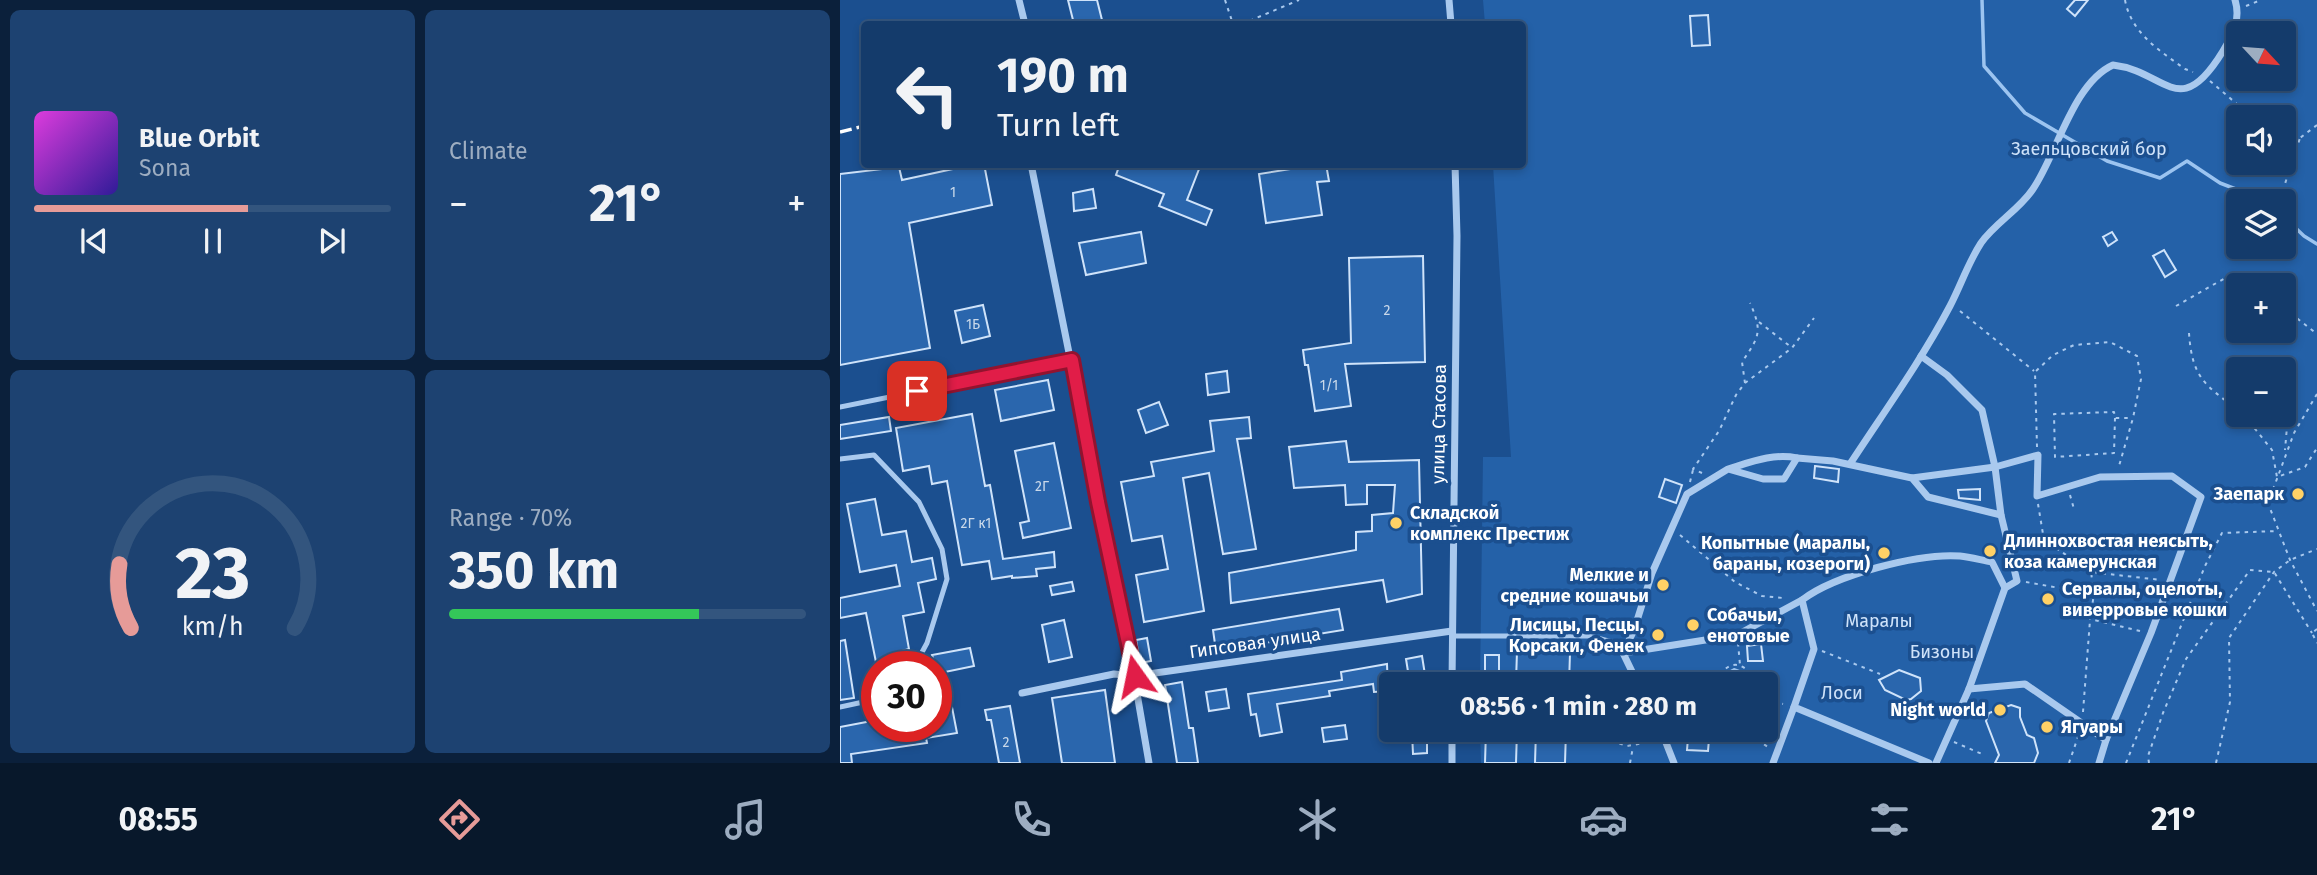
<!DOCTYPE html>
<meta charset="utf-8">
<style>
:root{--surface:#143b6b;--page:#1d4271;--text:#f1f3f6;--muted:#9dadc1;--line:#33557e;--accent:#e69b98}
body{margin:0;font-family:"Fira Sans",sans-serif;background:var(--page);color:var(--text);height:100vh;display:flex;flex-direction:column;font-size:26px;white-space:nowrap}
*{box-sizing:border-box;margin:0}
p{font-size:23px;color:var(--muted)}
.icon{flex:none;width:38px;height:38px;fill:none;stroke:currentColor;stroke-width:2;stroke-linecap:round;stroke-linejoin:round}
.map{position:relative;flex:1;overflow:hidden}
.sheet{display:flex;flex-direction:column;gap:10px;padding:10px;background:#0b203b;width:840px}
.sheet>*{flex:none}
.top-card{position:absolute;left:21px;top:21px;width:665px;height:147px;border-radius:7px;box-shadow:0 4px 10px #0003,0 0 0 2px var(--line);background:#143b6b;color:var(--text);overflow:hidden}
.needle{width:46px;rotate:116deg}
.tools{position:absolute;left:1386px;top:21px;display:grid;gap:14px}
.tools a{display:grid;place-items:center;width:70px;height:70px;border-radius:7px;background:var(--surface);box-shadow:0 4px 10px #0003,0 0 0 2px var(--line);font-size:35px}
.speed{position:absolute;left:21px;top:651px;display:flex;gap:14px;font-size:35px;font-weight:700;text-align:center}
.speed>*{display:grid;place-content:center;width:91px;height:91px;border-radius:50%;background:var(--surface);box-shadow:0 4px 10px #0003,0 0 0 2px var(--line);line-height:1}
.speed .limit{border:10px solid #d22;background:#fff;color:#111}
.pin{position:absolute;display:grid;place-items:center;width:60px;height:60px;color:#fff;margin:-30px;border-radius:14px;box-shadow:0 4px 10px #0006}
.me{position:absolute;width:77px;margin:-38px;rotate:348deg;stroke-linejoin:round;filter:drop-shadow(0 0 5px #0008)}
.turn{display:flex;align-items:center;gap:24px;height:147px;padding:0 21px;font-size:32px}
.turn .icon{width:91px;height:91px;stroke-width:2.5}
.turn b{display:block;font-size:49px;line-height:60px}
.big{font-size:52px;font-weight:700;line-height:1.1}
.sheet .card{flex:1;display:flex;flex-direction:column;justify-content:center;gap:10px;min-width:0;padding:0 24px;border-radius:10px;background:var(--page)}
.sheet .dial{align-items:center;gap:0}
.dial svg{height:182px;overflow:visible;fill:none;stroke:var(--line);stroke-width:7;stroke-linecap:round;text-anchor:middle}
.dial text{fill:var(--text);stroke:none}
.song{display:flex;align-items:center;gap:21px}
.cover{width:84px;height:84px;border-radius:10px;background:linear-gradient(135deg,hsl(300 70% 55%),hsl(250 70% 35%))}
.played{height:7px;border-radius:4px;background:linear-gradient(90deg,var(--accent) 60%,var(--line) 60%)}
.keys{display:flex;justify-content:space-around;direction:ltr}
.heat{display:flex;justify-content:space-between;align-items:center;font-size:38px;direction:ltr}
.charge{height:10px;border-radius:5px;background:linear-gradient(90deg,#34c759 70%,var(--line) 0)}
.sheet .tiles{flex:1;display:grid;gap:10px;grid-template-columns:repeat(2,1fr)}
.trip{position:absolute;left:539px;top:672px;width:399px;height:70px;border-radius:7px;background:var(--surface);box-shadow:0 4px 10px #0003,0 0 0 2px var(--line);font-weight:700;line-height:70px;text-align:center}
.dock{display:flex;height:112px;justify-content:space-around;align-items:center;background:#08182b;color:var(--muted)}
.dock .icon{width:49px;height:49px}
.dock .on{color:var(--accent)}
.dock b{font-size:32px;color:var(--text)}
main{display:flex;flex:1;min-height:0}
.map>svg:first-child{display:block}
</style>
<main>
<section class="sheet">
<div class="tiles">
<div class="card">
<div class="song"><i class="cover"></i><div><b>Blue Orbit</b><p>Sona</p></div></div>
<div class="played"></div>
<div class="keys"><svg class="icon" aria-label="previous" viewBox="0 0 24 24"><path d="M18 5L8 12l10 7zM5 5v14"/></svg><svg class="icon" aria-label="pause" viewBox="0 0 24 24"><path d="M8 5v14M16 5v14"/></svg><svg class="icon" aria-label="next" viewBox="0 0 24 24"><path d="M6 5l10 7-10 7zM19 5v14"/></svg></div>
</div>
<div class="card"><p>Climate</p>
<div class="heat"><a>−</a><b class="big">21°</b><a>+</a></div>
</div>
<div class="card dial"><svg viewBox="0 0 100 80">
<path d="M14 69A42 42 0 1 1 86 69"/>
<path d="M14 69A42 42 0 0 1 9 41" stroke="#e69b98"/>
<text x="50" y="56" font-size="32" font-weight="700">23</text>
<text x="50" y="72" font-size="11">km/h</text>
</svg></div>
<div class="card"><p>Range · 70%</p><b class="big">350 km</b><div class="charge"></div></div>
</div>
</section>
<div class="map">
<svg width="1477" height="763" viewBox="0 0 1477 763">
<rect width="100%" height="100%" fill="#1b4f8f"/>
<path fill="#2461a8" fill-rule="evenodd" d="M643,0H1477V763H641L640,730H926V684H640L643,457H671L653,165L682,164V24H645ZM1398,33H1444V79H1398ZM1398,117H1444V163H1398ZM1398,201H1444V247H1398ZM1398,285H1444V331H1398ZM1398,369H1444V415H1398Z"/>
<polygon fill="#123a6d" stroke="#9cc4f0" stroke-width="2" points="894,669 905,673 907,684 885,684 887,673"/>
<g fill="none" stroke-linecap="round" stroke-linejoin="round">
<g stroke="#9cc4f0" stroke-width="3.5">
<polyline points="1142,0 1144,66 1185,113 1267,161 1320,178 1347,161 1380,183 1427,201"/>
<polyline points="1444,217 1464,236 1477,244"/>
</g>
</g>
<g fill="#2a66ad" stroke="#cfe3fa" stroke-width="2">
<polygon points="228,0 257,0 263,24 234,24"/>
<polygon points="1235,0 1248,0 1235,16 1227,9"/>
<polygon points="868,15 870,45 852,46 850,16"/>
<polygon points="136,164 144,164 152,205 69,223 90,348 0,365 0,174 59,167 62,180"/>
<polygon points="280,164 361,164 347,200 372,210 366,225 319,206 324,194 276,175"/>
<polygon points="482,164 486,164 489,181 477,182 482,215 426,223 419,174"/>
<polygon points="253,189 256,208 234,211 233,193"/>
<polygon points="301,232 306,263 246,275 239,243"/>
<polygon points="1272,232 1277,240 1268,246 1263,237"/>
<polygon points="1324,250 1336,270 1325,277 1313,256"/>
<polygon points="583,256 585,362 505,364 511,406 475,411 468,365 465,365 463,350 511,343 509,258"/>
<polygon points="143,305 150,336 122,343 115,311"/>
<polygon points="387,371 389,392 368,395 366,374"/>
<polygon points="208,380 214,410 161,421 155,390"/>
<polygon points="319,402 328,425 306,433 298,410"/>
<polygon points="132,414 145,486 150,485 163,559 214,552 215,567 196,569 197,576 172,578 172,576 152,579 149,561 122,565 107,481 92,484 89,466 63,471 56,428"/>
<polygon points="49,417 51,431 0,439 0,425"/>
<polygon points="409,417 411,438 397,439 416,549 383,554 369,473 343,478 364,611 304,622 296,575 328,569 322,536 292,541 281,482 314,476 311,462 374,451 370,421"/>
<polygon points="506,441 509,462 579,460 582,594 547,602 543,580 391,603 389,573 516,550 516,532 532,531 532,515 553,513 555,485 527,485 527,504 506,505 505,485 454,488 449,447"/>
<polygon points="214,443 231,528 183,538 180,523 189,521 175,451"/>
<polygon points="975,466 999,469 998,482 974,478"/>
<polygon points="825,479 842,485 836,503 819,497"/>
<polygon points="1140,489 1140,500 1119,498 1118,490"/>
<polygon points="35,499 42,535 66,531 72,562 92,558 96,579 78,583 84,612 63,616 69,649 58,652 61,667 37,667 26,613 0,618 0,598 60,586 56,565 20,572 7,504"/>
<polygon points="232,582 234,591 212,595 210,586"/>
<polygon points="499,609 503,630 376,651 373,630"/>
<polygon points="224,620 232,657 209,662 202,625"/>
<polygon points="307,638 311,661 300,663 296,640"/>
<polygon points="5,640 14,698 0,700 0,641"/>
<polygon points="921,644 923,661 908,661 907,646"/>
<polygon points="716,647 725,647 725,653 730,653 729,684 676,682 677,651 716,652"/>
<polygon points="130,648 134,666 100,673 107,703 111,702 117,733 86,738 87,743 11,754 12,763 0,763 0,727 37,720 37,726 96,726 96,667 92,655"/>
<rect x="645" y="655" width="14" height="29"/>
<polygon points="582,656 586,681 570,684 566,659"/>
<polygon points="547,664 548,691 534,692 533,684 489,691 490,696 437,704 442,732 420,736 416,714 411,715 408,694 502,680 501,672"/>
<polygon points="1059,670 1080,678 1081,691 1071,699 1066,700 1045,690 1039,680"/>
<polygon points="342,682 349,728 353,728 358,763 337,763 325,685"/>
<polygon points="386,689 389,708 369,711 366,692"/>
<polygon points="265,690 275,763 222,763 212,698"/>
<polygon points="1171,705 1180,708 1180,717 1187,735 1194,738 1198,753 1194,763 1155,763 1159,755 1146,721 1149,713"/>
<polygon points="170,706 180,763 159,763 151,720 147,720 145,710"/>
<polygon points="505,725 507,739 484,742 482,728"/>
<polygon points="646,730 677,730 676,763 645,763"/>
<polygon points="696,730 726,730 725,763 695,763"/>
<polygon points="572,733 587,733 587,753 573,754"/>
<polygon points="848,738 869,739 868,751 847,750"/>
</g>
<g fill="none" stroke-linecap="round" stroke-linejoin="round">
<g stroke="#a9c9ee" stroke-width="2" stroke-dasharray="3.5 5" stroke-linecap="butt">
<polyline points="385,0 393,24"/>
<path d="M1285,0C1291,33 1320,51 1345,69L1353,72"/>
<polyline points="1406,6 1421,0"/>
<polyline points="402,24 459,0"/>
<polyline points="1370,81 1412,117"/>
<polyline points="1444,137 1460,138 1477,125"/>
<polyline points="1444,159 1448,168"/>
<polyline points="1440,199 1460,138"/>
<polyline points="1336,306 1394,273 1415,285"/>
<polyline points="1444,308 1477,334"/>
<polyline points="1120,311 1194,371"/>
<polyline points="919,322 951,347"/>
<path d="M1349,333C1352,378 1365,385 1398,410"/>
<path d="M905,383L902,362C919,337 923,332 910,303"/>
<polyline points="1477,394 1454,433 1428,503 1450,560 1477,611"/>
<polyline points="1444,405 1449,403 1445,450"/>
<polyline points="1404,415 1432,450 1437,477 1465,467 1477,448"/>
<polyline points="1275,418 1274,453 1215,457 1214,414 1274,412 1275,418 1292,418"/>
<polyline points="1197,447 1195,372 1213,355 1234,345 1270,342 1297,356 1301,379 1293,418 1279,466"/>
<polyline points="862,473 853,469 879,431 896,395 905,383 952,348 974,318"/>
<polyline points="850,482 853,470"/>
<polyline points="1230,495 1234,509"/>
<polyline points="1198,504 1204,540 1250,571"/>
<polyline points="840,535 895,582 922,596 943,598"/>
<polyline points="1186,582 1253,594"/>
<polyline points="1477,629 1472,633 1477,643"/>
<polyline points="1300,631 1250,619 1254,594 1251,572 1321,580"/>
<polyline points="898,643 900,665"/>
<polyline points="982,651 1040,674"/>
<path d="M880,684L882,673C889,663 899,662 908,671L911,684"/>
<polyline points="926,699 943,704"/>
<polyline points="1243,712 1250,620"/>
<polyline points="772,730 775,742 787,746 815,741"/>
<polyline points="903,730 928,747"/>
<polyline points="836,738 852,730"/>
<polyline points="1114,742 1142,754"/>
<polyline points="790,763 793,747"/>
<polyline points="1229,763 1239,734"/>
<polyline points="1286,763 1365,566 1382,533 1438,531"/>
<polyline points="1309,763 1308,756 1323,713 1346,659 1410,570 1434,572 1472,633"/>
<polyline points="1376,763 1390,702 1389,638 1434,572 1450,560 1477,549"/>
</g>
<g stroke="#a9c9ee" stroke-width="5">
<polyline points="0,407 232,360"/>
<polyline points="0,459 34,455 79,502 102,549 107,579 87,643 74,667"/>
<polyline points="612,636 750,636 772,642 783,653"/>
<polyline points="0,707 37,699"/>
</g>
<g stroke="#a9c9ee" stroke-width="7">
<polyline points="179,0 185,24"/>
<polyline points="609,0 611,24"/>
<polyline points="191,164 294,676 309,763"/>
<polyline points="1081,356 1107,375 1142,410 1155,467 1161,515"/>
<polyline points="957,458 993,461 1072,478 1088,497 1161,515 1177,581 1165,588 1129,689 1096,763"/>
<path d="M1010,464C1044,412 1081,361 1110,306C1121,285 1128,263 1141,243C1155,223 1179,210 1193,189C1217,154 1233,83 1273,65C1326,71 1339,123 1383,51C1393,35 1401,19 1395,0"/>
<polyline points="1072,478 1155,467 1198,455 1197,496 1260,477 1332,476 1361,497 1311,633 1266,740"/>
<path d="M783,653L794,630L812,573L847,494L888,469L923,479H944L957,458C933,453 911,462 888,469"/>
<polyline points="783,653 897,635 962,600"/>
<polyline points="783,653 798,684"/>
<polyline points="612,684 617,236 615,164"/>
<polyline points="1129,689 1185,684 1266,740 1259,763"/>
<polyline points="182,693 274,674 294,676 612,631"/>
<polyline points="821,730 834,763"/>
<polyline points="612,763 612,730"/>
<polyline points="933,763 954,707"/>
<path d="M1089,763L954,707L974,649L962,600C995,575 1078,553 1120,556C1130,557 1141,560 1152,562L1165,588"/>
</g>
<polyline stroke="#fff" stroke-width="3.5" stroke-dasharray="12 5" stroke-linecap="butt" points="0,132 24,126"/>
</g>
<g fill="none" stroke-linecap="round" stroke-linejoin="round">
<defs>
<polyline id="route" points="77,391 232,360 258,502 295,676"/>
</defs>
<use href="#route" stroke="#92132f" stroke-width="18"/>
<use href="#route" stroke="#e11d48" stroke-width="12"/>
</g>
<g fill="#ffd166" stroke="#1b4f8f" stroke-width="2.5">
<circle cx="1458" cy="494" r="7"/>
<circle cx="556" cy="523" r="7"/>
<circle cx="1150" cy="551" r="7"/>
<circle cx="1044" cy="553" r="7"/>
<circle cx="823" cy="585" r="7"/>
<circle cx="1208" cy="599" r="7"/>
<circle cx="853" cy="625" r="7"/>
<circle cx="818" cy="635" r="7"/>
<circle cx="1160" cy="710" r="7"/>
<circle cx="1207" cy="727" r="7"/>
</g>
<g text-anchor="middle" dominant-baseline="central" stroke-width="7" stroke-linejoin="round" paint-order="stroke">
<g font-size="14" fill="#cad9ea">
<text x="113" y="192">1</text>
<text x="547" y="310">2</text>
<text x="133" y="324">1Б</text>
<text x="489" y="385">1/1</text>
<text x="202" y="486">2Г</text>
<text x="136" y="523">2Г к1</text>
<text x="166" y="742">2</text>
</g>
<g font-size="18" fill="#cfe3fa" stroke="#1b4f8f">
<text x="1249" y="149">Заельцовский бор</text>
<text x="1039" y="621">Маралы</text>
<text x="1102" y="652">Бизоны</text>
<text x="1002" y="693">Лоси</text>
</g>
<g font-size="18" fill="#fff" stroke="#1b4f8f">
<text transform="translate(599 424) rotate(-89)">улица Стасова</text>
<text transform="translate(415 643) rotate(-8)">Гипсовая улица</text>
</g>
<g font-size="18" font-weight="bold" fill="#fff" stroke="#1b4f8f" text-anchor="end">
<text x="1444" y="494">Заепарк</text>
<text x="570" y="513" text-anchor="start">Складской<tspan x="570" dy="21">комплекс Престиж</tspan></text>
<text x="1164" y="541" text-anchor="start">Длиннохвостая неясыть,<tspan x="1164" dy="21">коза камерунская</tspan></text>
<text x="1030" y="543">Копытные (маралы,<tspan x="1030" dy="21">бараны, козероги)</tspan></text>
<text x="809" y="575">Мелкие и<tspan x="809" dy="21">средние кошачьи</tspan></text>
<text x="1222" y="589" text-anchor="start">Сервалы, оцелоты,<tspan x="1222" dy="21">виверровые кошки</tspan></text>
<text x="867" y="615" text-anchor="start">Собачьи,<tspan x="867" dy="21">енотовые</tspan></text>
<text x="804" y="625">Лисицы, Песцы,<tspan x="804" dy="21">Корсаки, Фенек</tspan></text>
<text x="1146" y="710">Night world</text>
<text x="1221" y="727" text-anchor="start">Ягуары</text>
</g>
</g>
</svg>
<div class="tools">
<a><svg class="needle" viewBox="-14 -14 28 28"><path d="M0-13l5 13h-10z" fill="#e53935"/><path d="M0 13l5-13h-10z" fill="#9dadc1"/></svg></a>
<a><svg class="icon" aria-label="sound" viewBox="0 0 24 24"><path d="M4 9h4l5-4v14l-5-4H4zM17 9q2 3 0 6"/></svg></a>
<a><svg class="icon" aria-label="layers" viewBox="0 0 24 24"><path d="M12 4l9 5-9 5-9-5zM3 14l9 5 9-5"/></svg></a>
<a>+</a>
<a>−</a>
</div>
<div class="speed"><div class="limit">30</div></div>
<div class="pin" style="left:77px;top:391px;background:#d93025"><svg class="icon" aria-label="arrive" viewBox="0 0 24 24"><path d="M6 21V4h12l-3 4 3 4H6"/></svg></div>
<svg class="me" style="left:295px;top:676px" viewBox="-20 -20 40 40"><path d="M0-17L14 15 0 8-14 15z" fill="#e11d48" stroke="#fff" stroke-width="4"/></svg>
<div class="trip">08:56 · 1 min · 280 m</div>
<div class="top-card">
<div class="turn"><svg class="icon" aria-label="left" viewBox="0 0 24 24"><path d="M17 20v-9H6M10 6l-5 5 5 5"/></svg><div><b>190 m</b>Turn left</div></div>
</div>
</div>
</main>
<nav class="dock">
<b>08:55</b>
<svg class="icon on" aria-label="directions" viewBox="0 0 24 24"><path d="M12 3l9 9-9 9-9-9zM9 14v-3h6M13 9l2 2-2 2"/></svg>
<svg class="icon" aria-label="music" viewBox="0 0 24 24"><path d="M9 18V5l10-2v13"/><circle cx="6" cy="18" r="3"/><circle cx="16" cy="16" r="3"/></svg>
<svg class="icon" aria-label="phone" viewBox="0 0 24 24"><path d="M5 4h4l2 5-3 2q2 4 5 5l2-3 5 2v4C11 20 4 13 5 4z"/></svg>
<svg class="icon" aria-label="climate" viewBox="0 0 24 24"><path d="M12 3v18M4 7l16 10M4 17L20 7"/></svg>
<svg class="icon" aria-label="car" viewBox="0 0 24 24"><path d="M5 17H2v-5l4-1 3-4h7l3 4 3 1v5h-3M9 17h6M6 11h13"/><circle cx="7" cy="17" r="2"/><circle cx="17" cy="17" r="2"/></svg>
<svg class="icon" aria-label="filters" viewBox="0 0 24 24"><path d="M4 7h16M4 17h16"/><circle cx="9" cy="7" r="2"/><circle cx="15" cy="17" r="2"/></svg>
<b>21°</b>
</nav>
